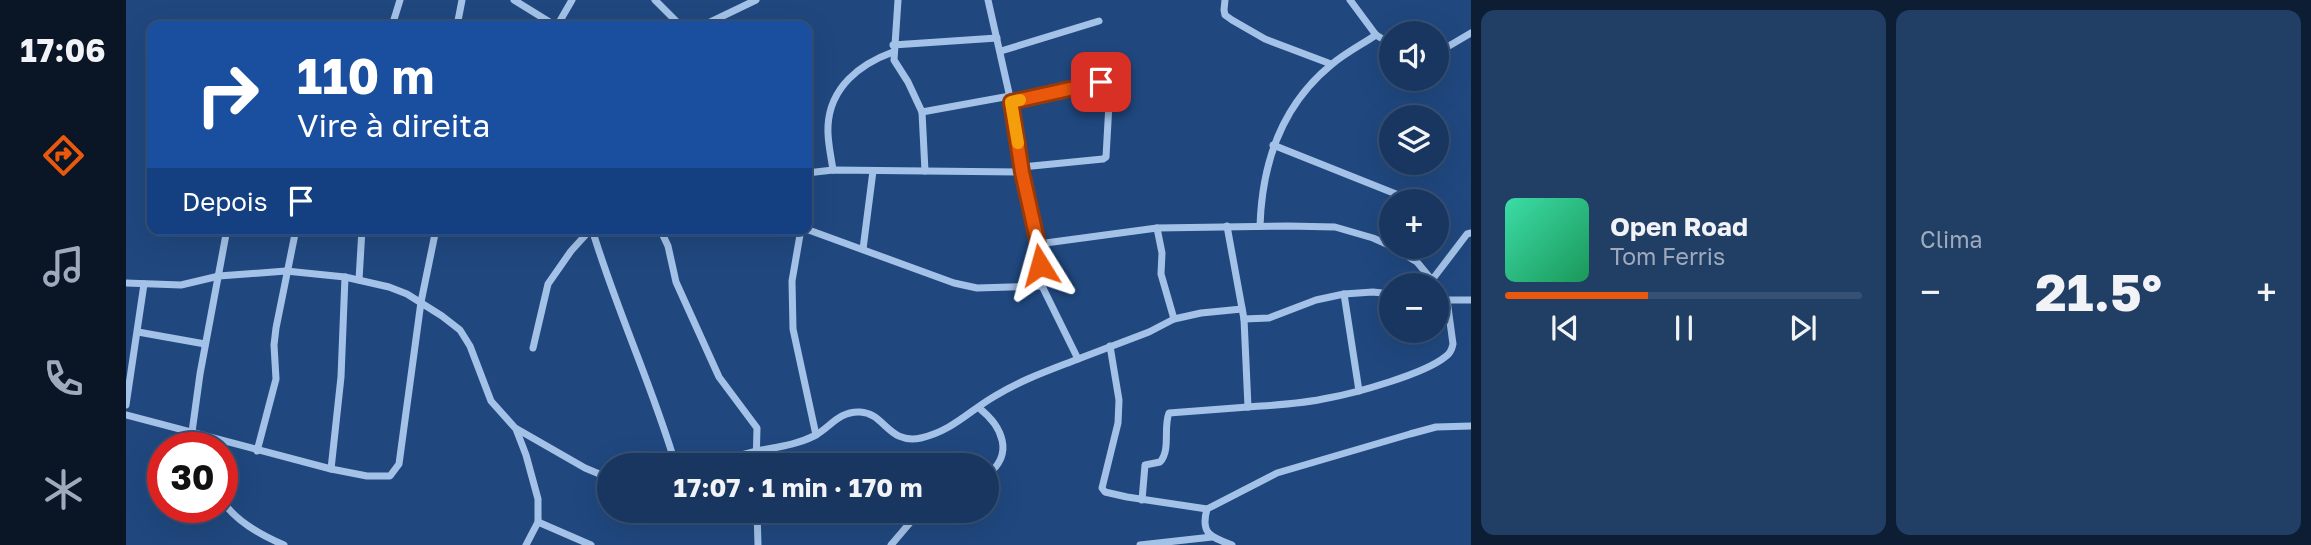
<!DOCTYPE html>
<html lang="pt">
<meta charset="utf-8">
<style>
:root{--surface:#18365f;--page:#213e65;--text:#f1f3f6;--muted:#9fabbd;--line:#365074;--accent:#ea580c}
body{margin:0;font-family:"Golos Text",sans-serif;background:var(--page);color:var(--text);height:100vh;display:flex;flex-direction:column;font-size:26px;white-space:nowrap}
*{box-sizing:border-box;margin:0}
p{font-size:23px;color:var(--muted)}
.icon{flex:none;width:38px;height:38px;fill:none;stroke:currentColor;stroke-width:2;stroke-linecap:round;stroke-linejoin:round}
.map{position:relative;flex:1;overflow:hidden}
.side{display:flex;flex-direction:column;gap:10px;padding:10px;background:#0d1e34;width:840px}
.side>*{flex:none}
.banner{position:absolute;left:21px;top:21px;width:665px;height:214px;border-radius:14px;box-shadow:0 7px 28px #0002,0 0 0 2px var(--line);background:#1a4fa0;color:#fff;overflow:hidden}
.tools{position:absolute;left:1253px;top:21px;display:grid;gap:14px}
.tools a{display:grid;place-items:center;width:70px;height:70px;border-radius:50%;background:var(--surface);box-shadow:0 7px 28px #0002,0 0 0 2px var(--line);font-size:35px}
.speed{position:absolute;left:21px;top:432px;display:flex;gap:14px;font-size:35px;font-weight:700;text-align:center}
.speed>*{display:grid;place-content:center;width:91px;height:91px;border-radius:50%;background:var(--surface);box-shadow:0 7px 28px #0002,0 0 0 2px var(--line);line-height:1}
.speed .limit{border:10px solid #d22;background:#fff;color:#111}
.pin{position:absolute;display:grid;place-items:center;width:60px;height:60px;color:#fff;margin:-30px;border-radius:14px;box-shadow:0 4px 10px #0006}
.me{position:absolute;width:77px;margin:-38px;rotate:352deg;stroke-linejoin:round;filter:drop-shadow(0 0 5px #0008)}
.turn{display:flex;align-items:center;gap:24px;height:147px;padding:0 35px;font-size:32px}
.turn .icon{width:91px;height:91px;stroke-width:2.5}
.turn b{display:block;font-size:49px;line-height:60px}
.then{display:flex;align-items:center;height:66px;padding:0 35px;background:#0003;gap:14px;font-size:26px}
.big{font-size:52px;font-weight:700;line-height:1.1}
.side .tile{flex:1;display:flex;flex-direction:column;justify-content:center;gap:10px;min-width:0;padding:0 24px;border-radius:14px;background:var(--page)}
.song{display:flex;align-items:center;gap:21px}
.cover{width:84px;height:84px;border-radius:10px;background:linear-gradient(135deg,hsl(160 70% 55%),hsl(150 70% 35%))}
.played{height:7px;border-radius:4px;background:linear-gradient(90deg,var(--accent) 40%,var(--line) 40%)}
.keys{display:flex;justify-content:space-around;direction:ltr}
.heat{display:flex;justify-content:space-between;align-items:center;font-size:38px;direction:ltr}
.side .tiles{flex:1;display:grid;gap:10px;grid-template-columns:repeat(2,1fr)}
.trip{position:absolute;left:471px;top:453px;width:402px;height:70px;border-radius:35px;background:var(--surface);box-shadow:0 7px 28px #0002,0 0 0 2px var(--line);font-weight:700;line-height:70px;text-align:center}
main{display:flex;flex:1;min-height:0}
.dock{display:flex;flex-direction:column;width:126px;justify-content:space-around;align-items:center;background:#0a1626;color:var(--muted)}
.dock .icon{width:49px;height:49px}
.dock .on{color:var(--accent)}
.dock b{font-size:32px;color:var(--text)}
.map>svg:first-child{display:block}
</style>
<main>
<nav class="dock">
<b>17:06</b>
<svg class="icon on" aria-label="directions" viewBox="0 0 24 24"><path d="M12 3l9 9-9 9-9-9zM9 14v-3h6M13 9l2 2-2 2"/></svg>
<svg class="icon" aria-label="music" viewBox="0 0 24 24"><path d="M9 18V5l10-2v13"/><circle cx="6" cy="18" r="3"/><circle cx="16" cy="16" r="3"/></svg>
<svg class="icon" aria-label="phone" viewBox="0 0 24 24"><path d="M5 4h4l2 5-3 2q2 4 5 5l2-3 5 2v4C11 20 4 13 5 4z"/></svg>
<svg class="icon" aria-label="climate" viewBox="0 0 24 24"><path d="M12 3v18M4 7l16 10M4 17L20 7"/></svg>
</nav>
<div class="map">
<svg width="1345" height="545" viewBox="0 0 1345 545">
<rect width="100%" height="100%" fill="#20487f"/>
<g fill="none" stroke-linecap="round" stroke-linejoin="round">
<g stroke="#a4c2e8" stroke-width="7">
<polyline points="388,0 430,26"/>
<polyline points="529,0 555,26"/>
<polyline points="772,0 768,60 782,82 796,112 799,171"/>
<polyline points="862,0 885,102 896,172 912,244 1031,228 1162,226 1209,227 1247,238 1265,246"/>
<polyline points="1099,0 1098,10 1099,15 1106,20 1139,39 1205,64"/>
<polyline points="1224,0 1250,35 1265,44"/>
<polyline points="266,26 274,0"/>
<polyline points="331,26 336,0"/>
<polyline points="431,26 446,0"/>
<polyline points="576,26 630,0"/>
<polyline points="767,45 871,38"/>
<polyline points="875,51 973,21"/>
<polyline points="1311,53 1345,33"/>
<polyline points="885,102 975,82 981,83 984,86 980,157 977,159 896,167"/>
<polyline points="796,112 884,96"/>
<polyline points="1147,145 1275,196"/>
<path d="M707,170C705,156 701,140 702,126C704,87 734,64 767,52"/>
<polyline points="681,173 707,170 896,172"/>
<path d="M1101,226L1118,319L1122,407C1149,405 1176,404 1202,398C1230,393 1298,374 1319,357C1324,354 1326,349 1327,344L1321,300L1311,299"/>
<path d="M1134,226C1136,163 1155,106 1205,65C1219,53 1235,45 1250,35"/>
<polyline points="1031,228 1036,253 1035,274 1048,319"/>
<path d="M466,229C490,309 526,385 550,466"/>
<polyline points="534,229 542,246 550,282 593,377 631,428 630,466"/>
<polyline points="675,229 666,281 667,329 690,435"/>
<polyline points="680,229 828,283 851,288 916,286"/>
<polyline points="912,244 916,286 952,359 1023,332 1048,319 1075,313 1116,309"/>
<polyline points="1266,247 1291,262 1310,285"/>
<polyline points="737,249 747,171"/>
<polyline points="233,280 236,229"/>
<polyline points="1306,280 1341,234 1345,233"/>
<polyline points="0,283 55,285 93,276 160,271 219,277 263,287 281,294 316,316 334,330 344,346 365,401 390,429 400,455 412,499 412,522 400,545"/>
<polyline points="1311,286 1321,300 1345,300"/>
<polyline points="1218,294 1233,391"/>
<polyline points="1118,319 1143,318 1190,300 1218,294 1247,292 1265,294"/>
<polyline points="12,332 79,344"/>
<polyline points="984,346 993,400 992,423 976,488 979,492 1001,497 1081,509 1151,473 1284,434 1310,427 1345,426"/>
<polyline points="407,348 422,284 445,251 465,229"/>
<polyline points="0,405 18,284"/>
<path d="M853,408C876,426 889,454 861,475"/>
<polyline points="0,415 205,469 241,476 264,476 273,464 295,302 310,229"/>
<polyline points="391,429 459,468 483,478"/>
<polyline points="66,432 74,374 101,229"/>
<polyline points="131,451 150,379 148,345 150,328 170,229"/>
<polyline points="96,460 98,443"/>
<path d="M573,466C592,461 611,456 631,451C650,447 670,445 688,436C704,428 712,411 734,412C759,413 762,445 795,438C826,431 843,411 869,396C895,380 924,370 952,359"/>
<polyline points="205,469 215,377 219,277"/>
<path d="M96,500C109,521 137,536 158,545"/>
<path d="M1016,500L1019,465L1034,462C1045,450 1037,428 1043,413L1122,407"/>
<path d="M1081,509C1074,534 1085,537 1106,545"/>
<polyline points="631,511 632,545"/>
<polyline points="412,522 465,545"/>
<polyline points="765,545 794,511"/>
<polyline points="1014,545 1086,537"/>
</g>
</g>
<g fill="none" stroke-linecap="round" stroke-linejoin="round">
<defs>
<polyline id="route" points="914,265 912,244 896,172 885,102 975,82"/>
</defs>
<use href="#route" stroke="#983908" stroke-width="18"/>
<use href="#route" stroke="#ea580c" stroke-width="12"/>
<polyline stroke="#f59e0b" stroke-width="12" points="892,143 885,102 894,100"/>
</g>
</svg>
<div class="tools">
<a><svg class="icon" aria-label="sound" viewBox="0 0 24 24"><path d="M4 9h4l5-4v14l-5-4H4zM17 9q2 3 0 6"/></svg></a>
<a><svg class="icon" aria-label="layers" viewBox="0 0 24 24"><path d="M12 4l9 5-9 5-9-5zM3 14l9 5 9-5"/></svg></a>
<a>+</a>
<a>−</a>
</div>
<div class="speed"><div class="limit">30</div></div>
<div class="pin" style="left:975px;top:82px;background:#d93025"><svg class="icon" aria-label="arrive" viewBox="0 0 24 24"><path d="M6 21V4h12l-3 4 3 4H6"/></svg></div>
<svg class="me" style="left:914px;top:265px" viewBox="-20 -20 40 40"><path d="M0-17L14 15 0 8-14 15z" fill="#ea580c" stroke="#fff" stroke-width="4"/></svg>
<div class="trip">17:07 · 1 min · 170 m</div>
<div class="banner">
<div class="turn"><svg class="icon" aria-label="right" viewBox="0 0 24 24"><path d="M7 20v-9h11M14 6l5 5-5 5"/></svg><div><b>110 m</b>Vire à direita</div></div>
<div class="then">Depois<svg class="icon" aria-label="arrive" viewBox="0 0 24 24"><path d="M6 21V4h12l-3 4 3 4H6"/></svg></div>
</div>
</div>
<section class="side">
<div class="tiles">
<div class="tile">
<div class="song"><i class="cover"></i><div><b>Open Road</b><p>Tom Ferris</p></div></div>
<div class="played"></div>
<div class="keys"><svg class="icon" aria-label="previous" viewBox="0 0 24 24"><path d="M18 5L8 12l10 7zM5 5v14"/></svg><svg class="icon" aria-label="pause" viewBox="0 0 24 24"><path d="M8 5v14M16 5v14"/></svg><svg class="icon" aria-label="next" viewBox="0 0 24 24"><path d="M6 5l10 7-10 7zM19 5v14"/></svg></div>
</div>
<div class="tile"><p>Clima</p>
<div class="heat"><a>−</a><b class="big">21.5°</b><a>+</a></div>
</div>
</div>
</section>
</main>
